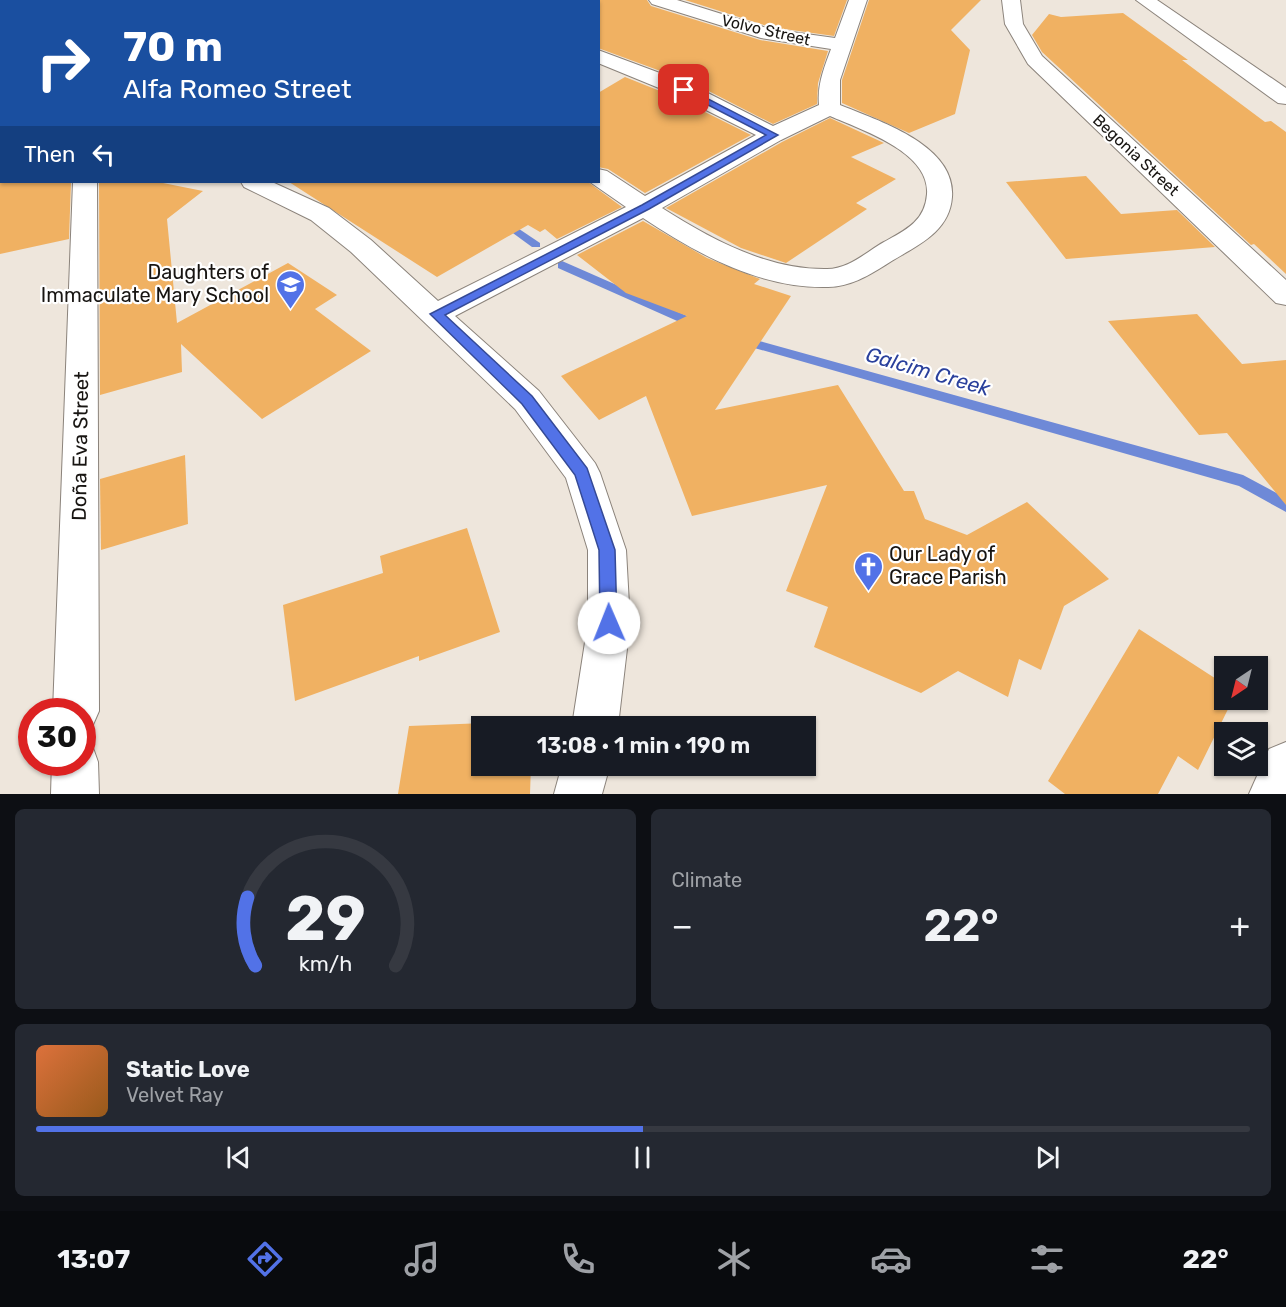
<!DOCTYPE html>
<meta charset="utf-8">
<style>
:root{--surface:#171b24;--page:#242831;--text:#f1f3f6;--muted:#9ea1a6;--line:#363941;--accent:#5272e7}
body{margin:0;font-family:Rubik,sans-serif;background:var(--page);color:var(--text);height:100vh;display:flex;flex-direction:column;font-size:22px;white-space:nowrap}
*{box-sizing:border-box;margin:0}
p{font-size:20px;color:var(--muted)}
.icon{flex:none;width:33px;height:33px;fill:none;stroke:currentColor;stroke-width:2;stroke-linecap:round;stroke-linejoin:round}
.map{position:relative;height:794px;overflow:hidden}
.sheet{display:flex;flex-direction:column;gap:15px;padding:15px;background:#0d0f14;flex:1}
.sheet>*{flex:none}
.top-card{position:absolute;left:0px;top:0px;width:600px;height:183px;box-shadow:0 2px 4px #0004;background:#1a4fa0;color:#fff;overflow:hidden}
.needle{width:39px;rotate:215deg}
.tools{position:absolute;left:1214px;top:656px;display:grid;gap:12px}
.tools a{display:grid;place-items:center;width:54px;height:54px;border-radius:0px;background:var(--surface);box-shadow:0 2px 4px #0004;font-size:30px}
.speed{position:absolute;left:18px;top:698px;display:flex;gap:12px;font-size:30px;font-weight:700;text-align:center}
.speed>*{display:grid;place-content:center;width:78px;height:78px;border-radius:50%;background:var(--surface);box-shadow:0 2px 4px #0004;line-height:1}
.speed .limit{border:9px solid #d22;background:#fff;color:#111}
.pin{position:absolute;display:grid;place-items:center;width:51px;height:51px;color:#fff;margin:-26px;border-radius:12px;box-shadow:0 3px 9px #0006}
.me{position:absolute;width:66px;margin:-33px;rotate:359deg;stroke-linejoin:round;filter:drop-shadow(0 0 4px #0008)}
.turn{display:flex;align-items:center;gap:21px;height:126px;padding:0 24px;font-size:27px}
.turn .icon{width:78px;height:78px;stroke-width:2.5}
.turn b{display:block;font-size:42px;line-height:51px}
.then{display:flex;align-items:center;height:57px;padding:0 24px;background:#0003;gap:12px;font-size:22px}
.big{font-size:45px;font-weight:600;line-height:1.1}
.sheet .card{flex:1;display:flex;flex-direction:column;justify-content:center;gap:9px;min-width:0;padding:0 21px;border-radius:9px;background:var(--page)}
.sheet .dial{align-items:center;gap:0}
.dial svg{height:156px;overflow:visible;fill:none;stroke:var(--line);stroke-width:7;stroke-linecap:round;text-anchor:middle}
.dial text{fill:var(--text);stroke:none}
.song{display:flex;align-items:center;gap:18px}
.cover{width:72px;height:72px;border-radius:9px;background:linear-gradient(135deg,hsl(20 70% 55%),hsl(30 70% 35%))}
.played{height:6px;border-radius:3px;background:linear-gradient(90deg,var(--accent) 50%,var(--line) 50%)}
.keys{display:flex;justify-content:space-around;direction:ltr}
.heat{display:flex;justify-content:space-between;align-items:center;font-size:33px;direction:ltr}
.sheet .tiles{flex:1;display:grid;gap:15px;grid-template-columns:1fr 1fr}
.card:last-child{grid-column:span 2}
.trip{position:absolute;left:471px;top:716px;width:345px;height:60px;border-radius:0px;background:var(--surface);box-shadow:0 2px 4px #0004;font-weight:600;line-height:60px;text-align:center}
.tabs{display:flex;height:96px;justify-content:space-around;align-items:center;background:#090b0e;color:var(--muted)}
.tabs .icon{width:42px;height:42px}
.tabs .on{color:var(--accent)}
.tabs b{font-size:27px;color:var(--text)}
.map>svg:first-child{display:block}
</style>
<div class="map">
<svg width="1286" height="794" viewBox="0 0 1286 794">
<rect width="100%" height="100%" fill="#eee6dc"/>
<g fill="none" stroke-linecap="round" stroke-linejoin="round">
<g fill="#6e89d7" fill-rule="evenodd">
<rect x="0" y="91" width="2" height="6"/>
<polygon points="503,218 540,243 540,247 532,247 499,223 499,219"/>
<polygon points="562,261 701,322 703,325 701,328 693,328 558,268 558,262"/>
<polygon points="741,336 1243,475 1286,498 1286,512 1239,486 737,343 735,340"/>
</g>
</g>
<g fill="#f0b162">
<polygon points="598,0 647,0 651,6 760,40 828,51 818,83 817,104 773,124 693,83 598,48"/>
<polygon points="685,0 847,0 834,36 770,27"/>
<polygon points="869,0 981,0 951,30 970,50 955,114 909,133 842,103 842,80"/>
<polygon points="1123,13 1188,60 1182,60 1265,122 1271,121 1286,132 1286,274 1254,244 1251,245 1042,52 1032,35 1049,14 1061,17"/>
<polygon points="625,77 675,97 751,135 645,193 608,169 598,167 598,93"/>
<polygon points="830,118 884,143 851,157 896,179 856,203 867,209 786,263 741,248 666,208 782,142"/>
<polygon points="1086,176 1121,214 1177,210 1215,247 1066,259 1006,182"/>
<polygon points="0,182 71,182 69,239 0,254"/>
<polygon points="99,182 158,182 203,191 167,219 177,323 288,263 337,295 315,309 371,351 262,419 181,344 182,372 100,395"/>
<polygon points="289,182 588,182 622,207 557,239 545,229 540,232 528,225 437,277"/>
<polygon points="643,221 707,258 760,279 754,284 791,296 715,410 838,385 904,491 914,491 925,519 967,535 1027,502 1109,579 1064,606 1041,670 1019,659 1008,697 958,671 921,693 814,647 828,607 786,591 827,485 692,516 646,396 599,420 561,376 687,316 626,293 577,255"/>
<polygon points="1197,314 1242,364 1286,360 1286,505 1227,433 1199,435 1108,321"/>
<polygon points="185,455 188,524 101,550 100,479"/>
<polygon points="467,528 500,632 419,661 419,656 295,701 283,605 383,573 380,556"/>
<polygon points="1139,629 1224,684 1224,699 1233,699 1198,770 1178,756 1158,794 1065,794 1048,781"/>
<polygon points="533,721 533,726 482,726 482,765 531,765 530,794 398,794 409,726"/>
</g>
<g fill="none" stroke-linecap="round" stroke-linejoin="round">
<defs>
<g id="minor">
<polygon points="71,0 89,0 90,2 72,2"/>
<polygon points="169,0 195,0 168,2"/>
<polygon points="426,0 448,0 449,2 427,2"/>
<path d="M649,0H677L770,29L835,38L849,0H867L840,80V105C879,121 956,145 952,197C950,227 926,241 902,255C877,269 858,286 828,287C761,289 697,254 643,218L455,316L539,391L595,463L600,473L626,550L630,623L618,726H572L588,623V550L566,478L515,409L351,252L311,220L244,187L241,182H272L329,208L371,240L438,301L626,207L590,182H598V169L607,171L645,196L756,135L676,95L598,63V50L692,85L773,126L819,105C817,85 824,68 831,49L761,38L652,4ZM830,116C862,130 930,152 927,194C925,221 906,230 884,242C866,252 849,269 827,269C767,270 711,239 662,208L781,140Z"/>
<polygon points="1002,0 1020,0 1023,24 1042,56 1286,280 1286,305 1276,303 1028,64 1005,24"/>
<polygon points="1136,0 1157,0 1286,88 1286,104 1278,103"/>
<rect x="0" y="142" width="2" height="14"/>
<polygon points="73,182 97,182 99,711 92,727 82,731 82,711 53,711"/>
<polygon points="82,742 92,745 98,762 99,794 51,794 52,762 82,762"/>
<polygon points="1286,742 1286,794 1249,794 1269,749"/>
<polygon points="562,765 610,765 602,794 554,794"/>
</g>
</defs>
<use href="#minor" stroke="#8b837b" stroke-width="2"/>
<use href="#minor" fill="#fff" fill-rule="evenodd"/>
</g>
<polygon fill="#5272e7" stroke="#354a96" stroke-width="1.5" points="681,88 687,88 778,135 649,209 445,315 532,396 587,468 615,550 617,623 615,628 609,631 603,628 600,623 599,550 575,475 522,404 430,314 642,205 766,135 681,91"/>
<defs>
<symbol id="school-pin" viewBox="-11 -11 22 30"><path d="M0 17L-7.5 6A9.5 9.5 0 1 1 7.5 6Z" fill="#5272e7" stroke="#fff"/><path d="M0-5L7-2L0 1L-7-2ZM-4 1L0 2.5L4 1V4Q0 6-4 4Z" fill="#fff"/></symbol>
<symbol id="church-pin" viewBox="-11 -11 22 30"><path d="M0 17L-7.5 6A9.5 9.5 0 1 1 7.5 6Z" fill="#5272e7" stroke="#fff"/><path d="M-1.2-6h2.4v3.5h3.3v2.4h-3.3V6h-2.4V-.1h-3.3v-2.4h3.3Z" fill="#fff"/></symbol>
</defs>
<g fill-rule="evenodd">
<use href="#school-pin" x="274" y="268" width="33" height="45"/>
<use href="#church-pin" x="852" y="550" width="33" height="45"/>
</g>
<g text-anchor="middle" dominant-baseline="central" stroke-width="4.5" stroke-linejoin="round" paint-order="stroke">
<g font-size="16" fill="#181512" stroke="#fff">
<text transform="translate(766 30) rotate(13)">Volvo Street</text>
<text transform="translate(1136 155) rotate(43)">Begonia Street</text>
</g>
<g font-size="20" fill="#181512" stroke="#fff" text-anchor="end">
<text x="269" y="272">Daughters of<tspan x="269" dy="23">Immaculate Mary School</tspan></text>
<text x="889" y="554" text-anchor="start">Our Lady of<tspan x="889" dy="23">Grace Parish</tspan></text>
</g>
<g font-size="20" fill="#181512" stroke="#fff">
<text transform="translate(80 446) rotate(-89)">Doña Eva Street</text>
</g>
<g font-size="21" font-style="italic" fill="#2a409c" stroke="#fff">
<text transform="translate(928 371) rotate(16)">Galcim Creek</text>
</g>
</g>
</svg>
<div class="tools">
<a><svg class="needle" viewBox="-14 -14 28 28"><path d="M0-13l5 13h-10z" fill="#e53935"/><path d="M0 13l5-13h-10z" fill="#9ea1a6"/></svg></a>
<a><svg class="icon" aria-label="layers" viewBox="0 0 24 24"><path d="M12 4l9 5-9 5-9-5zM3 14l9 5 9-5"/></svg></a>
</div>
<div class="speed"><div class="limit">30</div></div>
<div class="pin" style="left:684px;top:90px;background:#d93025"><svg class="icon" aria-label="arrive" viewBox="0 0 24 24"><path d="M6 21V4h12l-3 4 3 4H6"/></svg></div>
<svg class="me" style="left:609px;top:623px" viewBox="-20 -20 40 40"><circle r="19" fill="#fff"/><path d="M0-13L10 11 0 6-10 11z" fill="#5272e7"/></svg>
<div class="trip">13:08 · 1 min · 190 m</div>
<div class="top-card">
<div class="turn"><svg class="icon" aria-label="right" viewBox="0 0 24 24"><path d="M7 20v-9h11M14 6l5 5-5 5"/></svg><div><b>70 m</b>Alfa Romeo Street</div></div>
<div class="then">Then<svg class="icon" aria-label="left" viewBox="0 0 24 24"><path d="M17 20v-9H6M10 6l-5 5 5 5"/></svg></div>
</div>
</div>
<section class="sheet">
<div class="tiles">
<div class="card dial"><svg viewBox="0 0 100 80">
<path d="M14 69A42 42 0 1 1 86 69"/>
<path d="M14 69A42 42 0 0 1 10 34" stroke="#5272e7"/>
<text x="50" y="56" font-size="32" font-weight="700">29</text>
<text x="50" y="72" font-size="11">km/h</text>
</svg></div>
<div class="card"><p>Climate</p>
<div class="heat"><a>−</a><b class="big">22°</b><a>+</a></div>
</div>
<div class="card">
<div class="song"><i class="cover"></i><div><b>Static Love</b><p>Velvet Ray</p></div></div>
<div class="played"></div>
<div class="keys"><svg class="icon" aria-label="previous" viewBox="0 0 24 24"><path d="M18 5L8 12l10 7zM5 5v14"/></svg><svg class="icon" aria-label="pause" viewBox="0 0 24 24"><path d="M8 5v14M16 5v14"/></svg><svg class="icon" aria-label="next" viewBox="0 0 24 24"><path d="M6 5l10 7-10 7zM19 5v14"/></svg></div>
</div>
</div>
</section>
<nav class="tabs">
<b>13:07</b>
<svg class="icon on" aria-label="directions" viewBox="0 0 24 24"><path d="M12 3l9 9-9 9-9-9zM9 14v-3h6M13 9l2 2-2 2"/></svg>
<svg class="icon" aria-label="music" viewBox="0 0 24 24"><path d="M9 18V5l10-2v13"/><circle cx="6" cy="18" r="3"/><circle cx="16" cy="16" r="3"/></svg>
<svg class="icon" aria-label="phone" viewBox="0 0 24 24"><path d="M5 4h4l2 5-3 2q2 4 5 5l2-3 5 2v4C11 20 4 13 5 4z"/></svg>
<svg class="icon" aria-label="climate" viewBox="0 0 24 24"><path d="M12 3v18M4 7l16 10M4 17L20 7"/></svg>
<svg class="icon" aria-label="car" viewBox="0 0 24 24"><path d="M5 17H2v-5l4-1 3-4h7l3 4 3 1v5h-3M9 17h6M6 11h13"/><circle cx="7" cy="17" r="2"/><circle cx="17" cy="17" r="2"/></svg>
<svg class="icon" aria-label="filters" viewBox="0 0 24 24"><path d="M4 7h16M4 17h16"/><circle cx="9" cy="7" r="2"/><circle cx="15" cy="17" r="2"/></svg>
<b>22°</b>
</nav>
